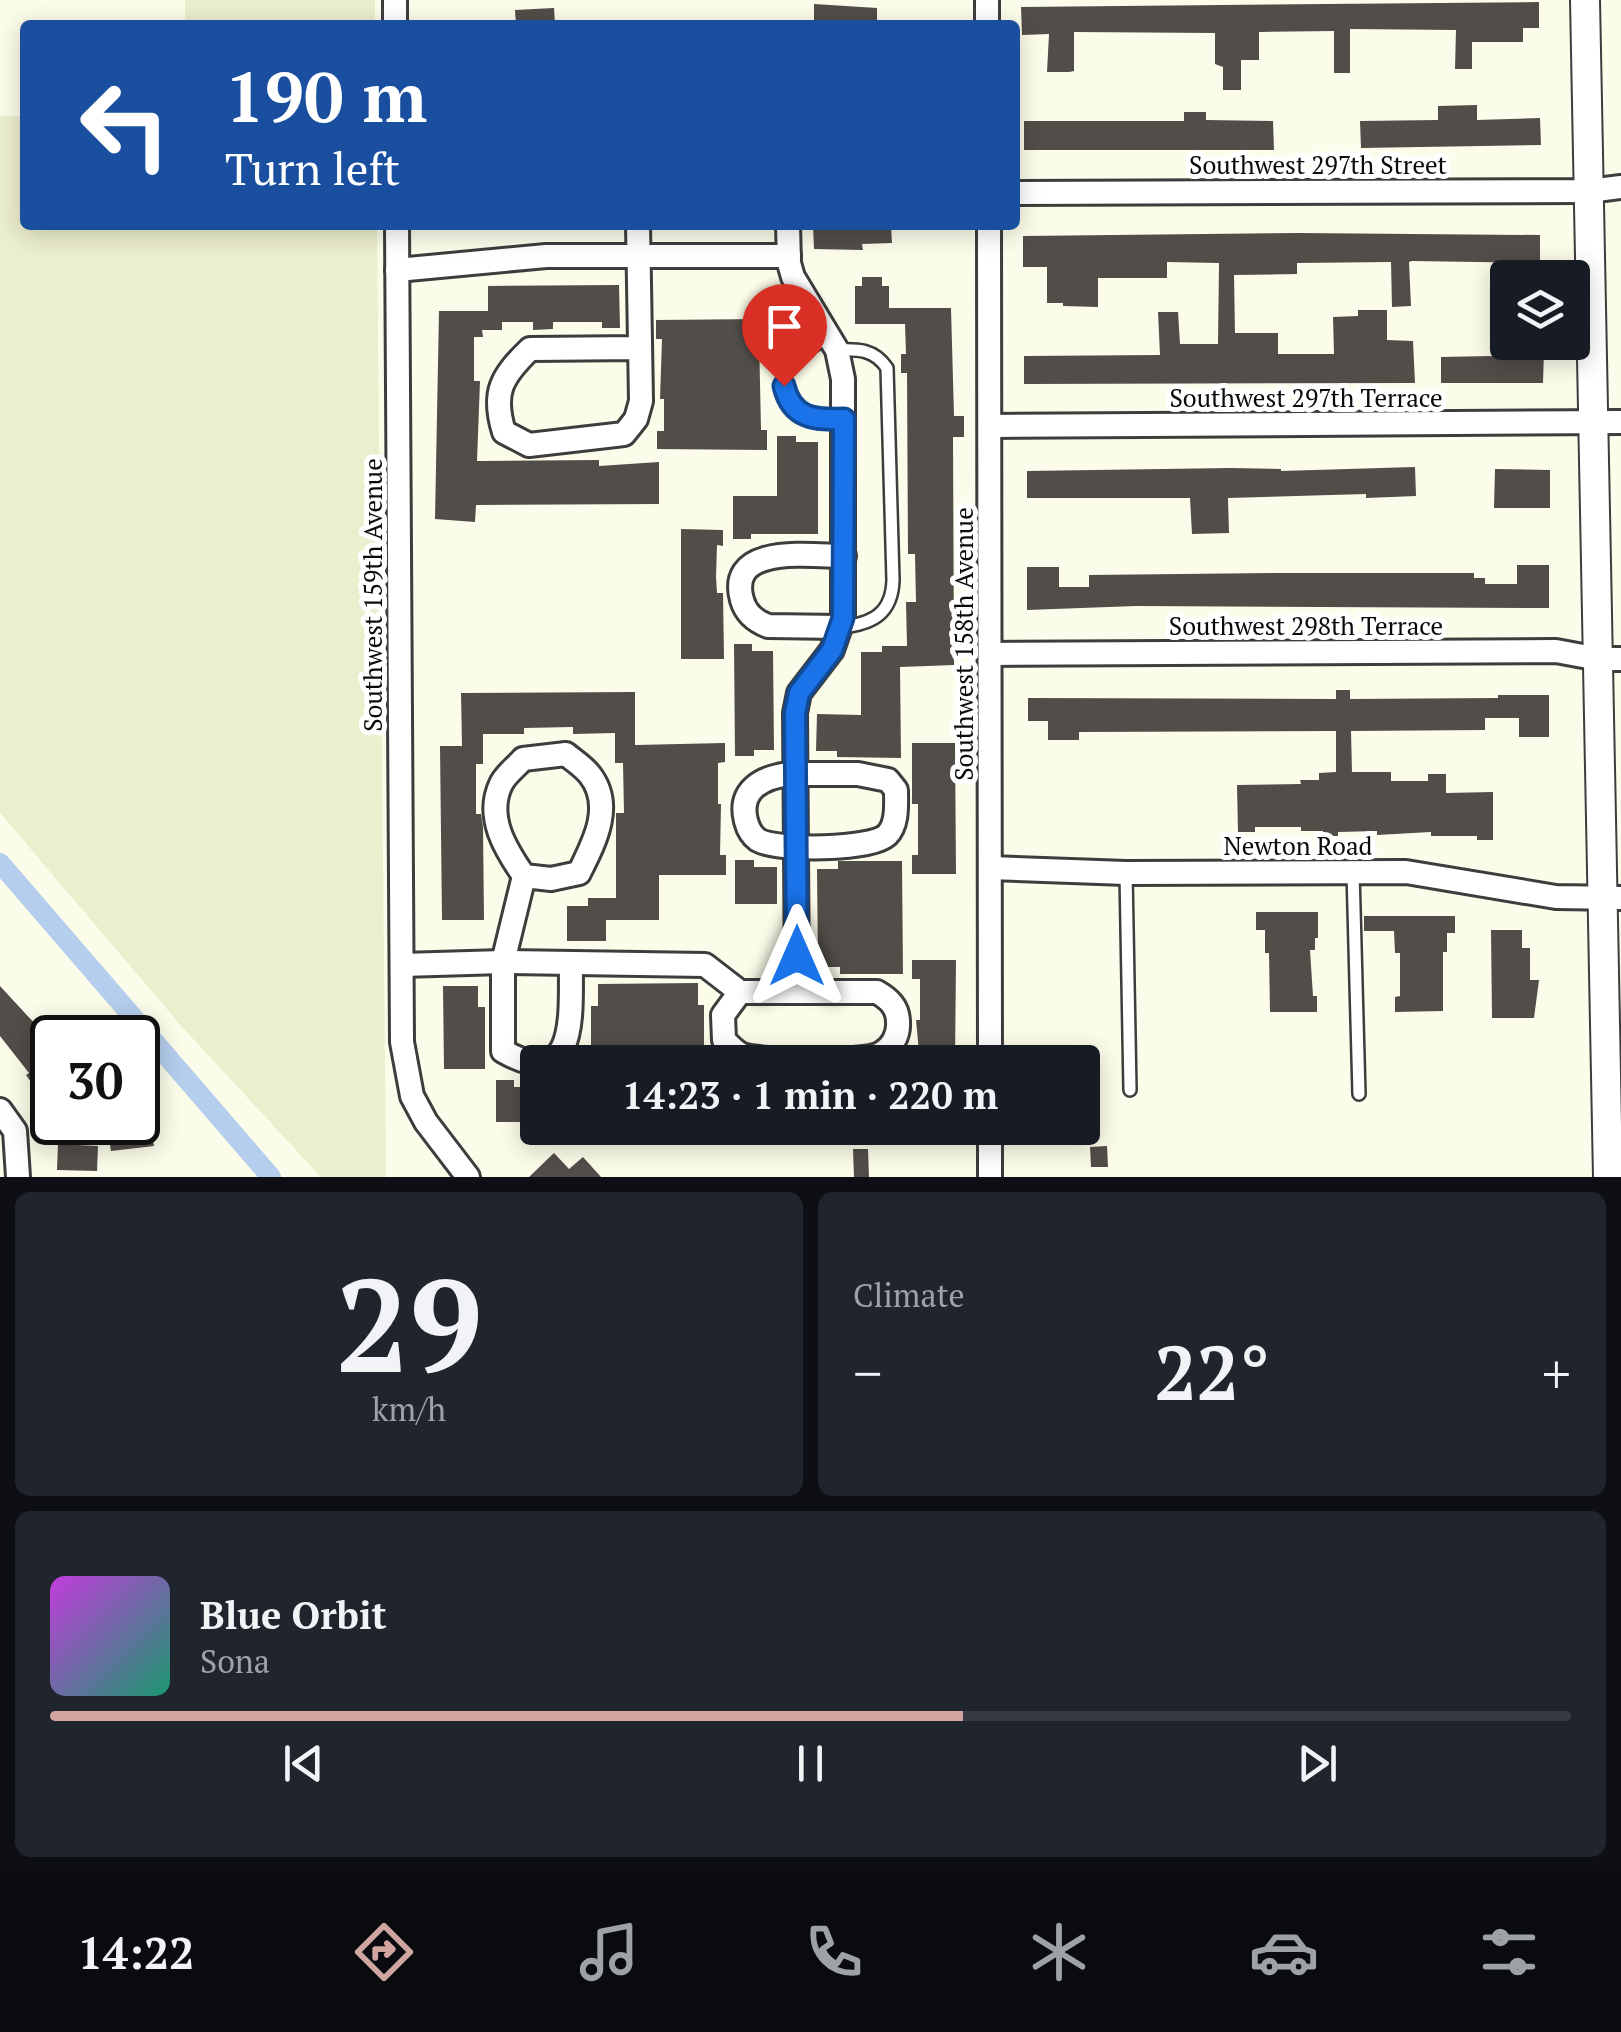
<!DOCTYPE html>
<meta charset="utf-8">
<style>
:root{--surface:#171b24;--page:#20242c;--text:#f1f3f6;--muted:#9ea1a6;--line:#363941;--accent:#d0a49f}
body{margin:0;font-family:"PT Serif",serif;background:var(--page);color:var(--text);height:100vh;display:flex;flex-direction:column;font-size:38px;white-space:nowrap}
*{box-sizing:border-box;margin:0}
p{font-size:32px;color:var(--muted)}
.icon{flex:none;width:55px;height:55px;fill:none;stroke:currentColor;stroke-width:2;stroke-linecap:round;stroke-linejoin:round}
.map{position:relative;height:1177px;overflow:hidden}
.sheet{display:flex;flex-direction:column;gap:15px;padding:15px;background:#0d0f14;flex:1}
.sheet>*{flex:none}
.banner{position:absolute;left:20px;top:20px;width:1000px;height:210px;border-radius:10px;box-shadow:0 5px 25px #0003;background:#1a4fa0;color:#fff;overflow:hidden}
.tools{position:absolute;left:1490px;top:260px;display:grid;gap:20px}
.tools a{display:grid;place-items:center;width:100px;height:100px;border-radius:10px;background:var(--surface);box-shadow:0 5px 25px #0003;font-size:50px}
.speed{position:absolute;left:30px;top:1015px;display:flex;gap:20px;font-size:50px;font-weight:700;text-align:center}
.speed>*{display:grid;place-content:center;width:130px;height:130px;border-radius:50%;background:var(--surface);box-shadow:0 5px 25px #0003;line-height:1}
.speed .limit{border:5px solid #111;border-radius:15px;background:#fff;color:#111}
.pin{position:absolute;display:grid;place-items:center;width:85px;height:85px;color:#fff;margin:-102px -42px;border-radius:50% 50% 50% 0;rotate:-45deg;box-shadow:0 0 10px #0007}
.pin .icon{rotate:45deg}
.me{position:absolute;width:110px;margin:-55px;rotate:0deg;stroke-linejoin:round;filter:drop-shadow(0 0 8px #0008)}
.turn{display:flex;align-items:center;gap:35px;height:210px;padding:0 40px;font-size:45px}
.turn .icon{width:130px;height:130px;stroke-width:2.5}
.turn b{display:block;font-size:70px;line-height:85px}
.big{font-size:75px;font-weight:700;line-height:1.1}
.sheet .widget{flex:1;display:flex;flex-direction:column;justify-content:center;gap:15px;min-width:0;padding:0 35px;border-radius:15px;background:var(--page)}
.sheet .dial{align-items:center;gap:0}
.dial b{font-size:130px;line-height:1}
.song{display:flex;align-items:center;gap:30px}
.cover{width:120px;height:120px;border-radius:15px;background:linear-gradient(135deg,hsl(290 70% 55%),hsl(160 70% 35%))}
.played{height:10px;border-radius:5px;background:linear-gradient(90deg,var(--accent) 60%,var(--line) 60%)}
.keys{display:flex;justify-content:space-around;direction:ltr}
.heat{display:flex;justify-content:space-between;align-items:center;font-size:55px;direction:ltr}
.sheet .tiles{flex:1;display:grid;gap:15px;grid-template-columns:1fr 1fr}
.widget:last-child{grid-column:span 2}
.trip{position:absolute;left:520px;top:1045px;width:580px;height:100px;border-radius:10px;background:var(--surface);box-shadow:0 5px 25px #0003;font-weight:700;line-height:100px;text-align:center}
.menu{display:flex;height:160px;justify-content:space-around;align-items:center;background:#090b0e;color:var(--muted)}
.menu .icon{width:70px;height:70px}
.menu .on{color:var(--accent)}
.menu b{font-size:45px;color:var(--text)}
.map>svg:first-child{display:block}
</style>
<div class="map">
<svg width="1621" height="1177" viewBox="0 0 1621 1177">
<rect width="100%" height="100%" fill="#fcfcea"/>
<g fill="#ecefce">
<rect x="185" y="0" width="190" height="25"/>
<polygon points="0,116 25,116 25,225 377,225 386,1177 321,1177 183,1028 0,813"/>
</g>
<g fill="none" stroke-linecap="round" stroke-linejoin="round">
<polyline stroke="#b5ceed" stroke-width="20" points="0,863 271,1177"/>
</g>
<g fill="#514d48">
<polygon points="1539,2 1539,28 1523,28 1523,42 1472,42 1472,69 1455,69 1456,30 1350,29 1350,73 1334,73 1334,31 1259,32 1259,60 1241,60 1241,90 1223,90 1223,67 1215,64 1215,33 1074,32 1074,71 1069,72 1047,72 1049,34 1022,35 1021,7"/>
<polygon points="814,4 877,8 877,25 814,25"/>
<polygon points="554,8 555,25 516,25 515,10"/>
<polygon points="1477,105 1477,120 1540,118 1541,145 1361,148 1360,121 1438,120 1438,106"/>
<polygon points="1184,112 1206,112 1206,120 1273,121 1274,150 1024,150 1024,121 1184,121"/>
<polygon points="813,225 891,225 892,243 862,244 863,250 814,249"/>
<polygon points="1298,233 1540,235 1540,263 1412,261 1409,262 1411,306 1392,307 1391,262 1297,263 1297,274 1234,275 1235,333 1278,333 1278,354 1334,354 1333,317 1358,316 1358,310 1387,310 1387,340 1413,341 1415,383 1024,384 1024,356 1160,355 1158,312 1178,312 1180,344 1218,344 1219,263 1167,262 1167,278 1098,278 1098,307 1063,306 1063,303 1047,303 1047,267 1023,267 1023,236"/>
<polygon points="862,277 882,277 882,286 889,286 889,308 951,308 954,416 964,416 964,437 953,437 954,665 900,667 901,758 837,757 837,751 816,751 817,714 861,715 861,652 882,652 882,646 907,646 906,602 916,602 915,554 908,554 907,373 901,373 901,354 906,354 905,324 855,324 855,286 862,286"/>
<polygon points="619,285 620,328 602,328 602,322 553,322 553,329 533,330 533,322 502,322 502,330 482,330 483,337 474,337 474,381 480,381 477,461 599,460 599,466 659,462 659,504 476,505 475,522 435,519 439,311 488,311 488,286"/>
<polygon points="767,319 767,337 759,337 761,430 767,430 767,450 657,449 657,431 664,431 664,399 660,399 662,339 656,339 656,320"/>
<polygon points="1492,349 1544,351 1543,383 1441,383 1441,357 1492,356"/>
<polygon points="777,436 796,436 796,442 818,442 818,534 751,534 751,539 733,539 733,496 777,496"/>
<polygon points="1415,467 1416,496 1366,498 1366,494 1228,498 1229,533 1192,534 1190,498 1027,498 1027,471 1231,468 1281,469 1281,471"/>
<polygon points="1495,469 1550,470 1550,508 1494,508"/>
<polygon points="681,529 723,530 723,546 717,545 716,577 717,593 723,593 724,659 681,659"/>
<polygon points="1517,565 1549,565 1549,608 1136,606 1027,610 1027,567 1059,567 1059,587 1089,587 1089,575 1273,573 1474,573 1474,578 1485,578 1485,584 1517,584"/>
<polygon points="734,644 752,644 752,651 773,651 774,750 754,750 754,756 735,756"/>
<polygon points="1336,690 1350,690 1350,699 1498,698 1498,695 1549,695 1549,737 1519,737 1519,718 1485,718 1485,730 1351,731 1352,772 1391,772 1391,781 1428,781 1428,774 1446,774 1446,793 1493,792 1493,840 1477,840 1477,836 1431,836 1431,832 1377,835 1377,831 1338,832 1338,836 1323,836 1323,831 1301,831 1301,827 1255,827 1255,832 1238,832 1237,785 1301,784 1300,780 1319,780 1319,773 1336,772 1336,731 1079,732 1079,740 1048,740 1048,721 1028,721 1028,698 1336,699"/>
<polygon points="635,692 635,745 725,743 725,762 718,763 718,804 721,804 720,855 726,855 726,875 659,875 659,920 606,920 606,941 567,941 567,906 588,906 588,898 616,898 616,813 624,813 623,763 615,763 615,733 573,734 573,727 524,728 524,734 483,734 483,764 476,764 476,814 481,814 483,827 484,920 442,920 440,746 462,746 461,693"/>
<polygon points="912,743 955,743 956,874 912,874 912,855 918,855 918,804 912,804"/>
<polygon points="735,860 754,860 754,867 777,867 777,904 735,904"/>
<polygon points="838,861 902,861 903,974 840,974 840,967 818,967 817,869 838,869"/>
<polygon points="1256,912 1318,912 1318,938 1315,938 1315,950 1310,950 1313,996 1317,996 1317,1012 1270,1012 1269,953 1265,953 1265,930 1256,930"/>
<polygon points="1364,916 1455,916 1455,933 1447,933 1447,952 1443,952 1443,1011 1395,1012 1395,997 1400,996 1400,953 1395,953 1394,931 1364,931"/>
<polygon points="1491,930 1522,930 1522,948 1530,948 1530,980 1539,980 1534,1018 1492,1018"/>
<polygon points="912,960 956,960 955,1062 920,1062 916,1020 920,1020 920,979 912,979"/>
<polygon points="698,983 698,1005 704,1005 704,1062 591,1062 591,1006 598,1006 598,984"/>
<polygon points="0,986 36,1025 32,1028 52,1058 52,1105 39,1085 35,1088 26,1075 29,1073 0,1036"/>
<polygon points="443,986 478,986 478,1007 485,1007 485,1069 444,1069"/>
<polygon points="496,1080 514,1080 514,1087 535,1087 535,1122 496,1122"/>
<polygon points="150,1122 154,1146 111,1151 107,1129"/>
<polygon points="58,1144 98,1146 97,1171 57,1170"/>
<polygon points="1107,1146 1108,1167 1091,1167 1090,1147"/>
<polygon points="853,1149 868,1149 869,1177 854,1177"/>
<polygon points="554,1153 569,1169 583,1157 601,1177 529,1177"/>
</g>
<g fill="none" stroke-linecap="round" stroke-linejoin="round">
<defs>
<g id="service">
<path d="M830,337C807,348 774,367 787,397C791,408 800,416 811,419C821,422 833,419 844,419"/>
<path d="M837,350C858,349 874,349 887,368L893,580C892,614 872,624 841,627"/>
<polyline points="1353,872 1359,1094"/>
<polyline points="1126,873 1130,1090"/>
</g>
<g id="minor">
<polyline points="395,0 395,25"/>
<polyline points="987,0 987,25"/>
<polyline points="1015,193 1589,191 1621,187"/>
<polyline points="397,225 402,1042 412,1096 426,1122 468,1177"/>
<path d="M638,225L641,401L636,419L624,434L529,445L504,432C492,393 501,377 530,349L639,348"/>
<polyline points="788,225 789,263 793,277 837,350 843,379 843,618 832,650 799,693 795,713 797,990"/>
<polyline points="989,225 990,1062"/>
<polyline points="397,270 546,256 789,256"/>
<polyline points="991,426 1621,422"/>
<path d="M840,627L768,626C755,621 746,614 742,600C726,543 812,556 844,556"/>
<polyline points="991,654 1556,651 1599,659 1621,659"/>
<path d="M790,774H858L888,780L896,790C896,804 898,824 887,835C871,850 777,851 758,840C751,835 748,829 746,821C738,790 762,777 790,774Z"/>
<polyline points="990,868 1126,873 1406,872 1556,897 1621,898"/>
<path d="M524,876L551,879L579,873C594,843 614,806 590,775C584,767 573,760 566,754L523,759C516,767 505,775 501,784C485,817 506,850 524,876L503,962V1051C580,1095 570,1009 571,963"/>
<path d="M402,965L503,962L705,965L740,992H877C889,999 898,1007 898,1022C899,1035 892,1048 880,1054C862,1063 761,1062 742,1055C735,1052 730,1046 724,1040L723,1015L740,992"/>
<polyline points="0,1110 15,1131 18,1177"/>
<polyline points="990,1128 990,1177"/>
</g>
<polyline id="tertiary" points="1585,0 1608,1177"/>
</defs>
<use href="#service" stroke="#3d3d3d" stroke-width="16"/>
<use href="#minor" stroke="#3d3d3d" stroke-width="28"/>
<use href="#tertiary" stroke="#3d3d3d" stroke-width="32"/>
<use href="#service" stroke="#fff" stroke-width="11"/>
<use href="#minor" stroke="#fff" stroke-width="22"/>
<use href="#tertiary" stroke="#fff" stroke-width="28"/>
</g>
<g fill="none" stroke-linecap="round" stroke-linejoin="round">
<defs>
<path id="route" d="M784,386C792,419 815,420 844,419L843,618L832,650L799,693L795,713L797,956"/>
</defs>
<use href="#route" stroke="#114b97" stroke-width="25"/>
<use href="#route" stroke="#1a73e8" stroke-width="18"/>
</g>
<g text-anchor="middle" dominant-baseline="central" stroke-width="10" stroke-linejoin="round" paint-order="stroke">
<g font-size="25" fill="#0a0a0a" stroke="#fff">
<text x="1318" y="164">Southwest 297th Street</text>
<text x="1306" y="397">Southwest 297th Terrace</text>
<text transform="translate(372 595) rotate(-90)">Southwest 159th Avenue</text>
<text x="1306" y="625">Southwest 298th Terrace</text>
<text transform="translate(963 644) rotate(-90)">Southwest 158th Avenue</text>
<text x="1298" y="845">Newton Road</text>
</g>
</g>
</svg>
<div class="tools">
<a><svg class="icon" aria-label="layers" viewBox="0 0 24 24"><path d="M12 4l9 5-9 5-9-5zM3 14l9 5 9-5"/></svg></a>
</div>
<div class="speed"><div class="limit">30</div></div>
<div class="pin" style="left:784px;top:386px;background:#d93025"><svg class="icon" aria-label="arrive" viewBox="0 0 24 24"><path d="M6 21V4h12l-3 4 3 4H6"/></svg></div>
<svg class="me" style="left:797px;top:956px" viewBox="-20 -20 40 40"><path d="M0-17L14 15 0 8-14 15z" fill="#1a73e8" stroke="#fff" stroke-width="4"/></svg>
<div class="trip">14:23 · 1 min · 220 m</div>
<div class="banner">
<div class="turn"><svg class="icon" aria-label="left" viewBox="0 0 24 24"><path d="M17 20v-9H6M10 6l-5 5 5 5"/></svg><div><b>190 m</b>Turn left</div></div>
</div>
</div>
<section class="sheet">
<div class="tiles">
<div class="widget dial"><b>29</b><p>km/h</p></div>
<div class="widget"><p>Climate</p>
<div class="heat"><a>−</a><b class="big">22°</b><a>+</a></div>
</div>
<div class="widget">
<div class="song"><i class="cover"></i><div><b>Blue Orbit</b><p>Sona</p></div></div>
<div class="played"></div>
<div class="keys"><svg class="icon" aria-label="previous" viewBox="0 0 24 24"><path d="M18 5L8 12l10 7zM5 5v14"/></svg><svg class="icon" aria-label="pause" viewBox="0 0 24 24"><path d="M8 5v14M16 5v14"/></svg><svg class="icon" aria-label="next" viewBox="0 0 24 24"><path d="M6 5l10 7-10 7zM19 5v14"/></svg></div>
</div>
</div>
</section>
<nav class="menu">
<b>14:22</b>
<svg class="icon on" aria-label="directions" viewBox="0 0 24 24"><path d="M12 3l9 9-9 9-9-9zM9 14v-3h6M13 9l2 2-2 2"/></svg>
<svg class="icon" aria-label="music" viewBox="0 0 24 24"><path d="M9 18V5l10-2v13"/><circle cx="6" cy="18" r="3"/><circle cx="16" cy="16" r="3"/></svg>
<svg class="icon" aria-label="phone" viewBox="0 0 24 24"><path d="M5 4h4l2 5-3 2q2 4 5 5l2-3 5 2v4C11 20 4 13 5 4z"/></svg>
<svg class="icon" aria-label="climate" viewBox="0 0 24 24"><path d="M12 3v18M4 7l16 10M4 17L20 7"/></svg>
<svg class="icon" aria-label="car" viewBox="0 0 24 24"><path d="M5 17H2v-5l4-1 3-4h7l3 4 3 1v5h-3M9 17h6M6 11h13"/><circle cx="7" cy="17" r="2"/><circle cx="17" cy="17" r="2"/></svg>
<svg class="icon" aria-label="filters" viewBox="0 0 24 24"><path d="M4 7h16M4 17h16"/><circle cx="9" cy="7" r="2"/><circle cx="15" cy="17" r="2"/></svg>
</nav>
